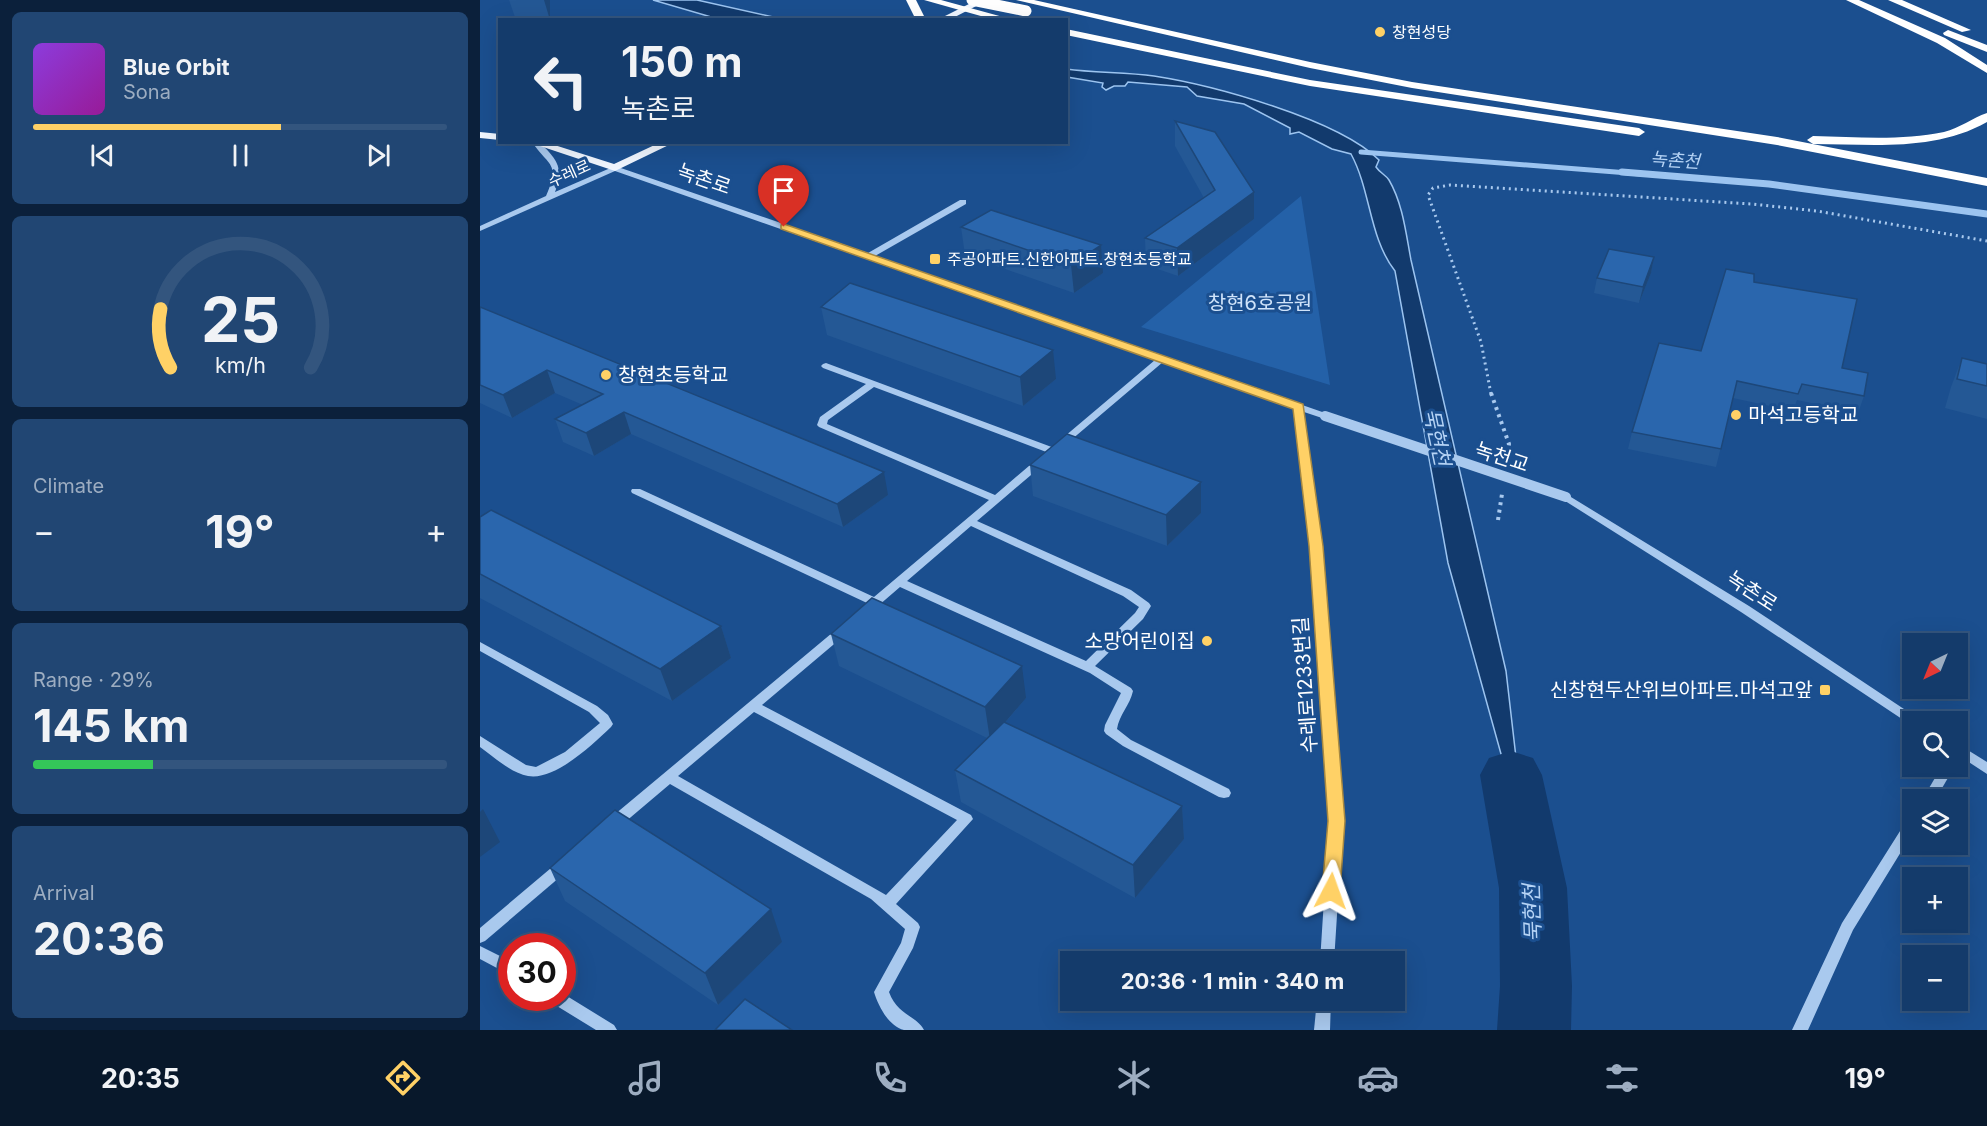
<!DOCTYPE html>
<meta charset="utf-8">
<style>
:root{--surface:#143b6b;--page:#214673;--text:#f1f3f6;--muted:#9dadc1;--line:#33557e;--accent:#ffd166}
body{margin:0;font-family:Inter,"Noto Sans KR",sans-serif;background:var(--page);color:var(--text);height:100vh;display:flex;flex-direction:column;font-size:22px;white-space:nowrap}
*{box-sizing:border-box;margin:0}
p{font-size:20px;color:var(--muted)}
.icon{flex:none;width:33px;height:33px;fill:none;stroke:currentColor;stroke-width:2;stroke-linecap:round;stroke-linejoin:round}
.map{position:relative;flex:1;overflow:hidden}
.details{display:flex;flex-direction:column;gap:12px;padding:12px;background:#0b203b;width:480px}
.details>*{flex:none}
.top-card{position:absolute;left:18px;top:18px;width:570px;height:126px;border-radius:0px;box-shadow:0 6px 24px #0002,0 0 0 2px var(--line);background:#143b6b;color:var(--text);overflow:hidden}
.needle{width:39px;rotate:223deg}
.tools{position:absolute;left:1422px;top:633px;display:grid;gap:12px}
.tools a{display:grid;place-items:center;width:66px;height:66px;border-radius:0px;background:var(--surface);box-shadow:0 6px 24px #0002,0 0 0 2px var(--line);font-size:30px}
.speed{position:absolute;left:18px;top:933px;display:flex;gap:12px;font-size:30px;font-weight:700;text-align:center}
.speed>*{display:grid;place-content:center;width:78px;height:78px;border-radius:50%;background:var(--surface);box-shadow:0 6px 24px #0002,0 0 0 2px var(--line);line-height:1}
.speed .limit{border:9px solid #d22;background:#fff;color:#111}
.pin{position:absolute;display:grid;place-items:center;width:51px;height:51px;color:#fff;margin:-62px -26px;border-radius:50% 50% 50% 0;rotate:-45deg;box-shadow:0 0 6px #0007}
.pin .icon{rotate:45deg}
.me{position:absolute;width:66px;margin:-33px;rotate:4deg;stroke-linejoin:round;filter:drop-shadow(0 0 4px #0008)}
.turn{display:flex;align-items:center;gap:21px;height:126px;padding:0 24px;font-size:27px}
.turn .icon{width:78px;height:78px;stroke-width:2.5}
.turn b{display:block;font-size:42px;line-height:51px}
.big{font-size:45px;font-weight:700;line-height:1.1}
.details .tile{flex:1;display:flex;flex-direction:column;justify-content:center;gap:9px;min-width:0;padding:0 21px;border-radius:9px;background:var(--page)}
.details .dial{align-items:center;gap:0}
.dial svg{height:156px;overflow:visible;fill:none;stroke:var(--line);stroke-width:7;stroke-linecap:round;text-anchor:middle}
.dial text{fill:var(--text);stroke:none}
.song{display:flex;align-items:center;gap:18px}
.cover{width:72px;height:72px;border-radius:9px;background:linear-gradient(135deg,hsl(270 70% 55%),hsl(300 70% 35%))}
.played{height:6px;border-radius:3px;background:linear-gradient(90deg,var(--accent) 60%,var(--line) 60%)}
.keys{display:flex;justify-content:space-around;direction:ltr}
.heat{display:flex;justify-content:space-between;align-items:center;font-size:33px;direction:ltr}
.charge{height:9px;border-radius:4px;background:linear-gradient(90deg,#34c759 29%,var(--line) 0)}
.trip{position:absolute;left:580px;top:951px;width:345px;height:60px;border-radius:0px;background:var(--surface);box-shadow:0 6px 24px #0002,0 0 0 2px var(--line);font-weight:700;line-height:60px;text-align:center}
.menu{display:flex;height:96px;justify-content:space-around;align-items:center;background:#08182b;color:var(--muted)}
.menu .icon{width:42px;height:42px}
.menu .active{color:var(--accent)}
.menu b{font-size:27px;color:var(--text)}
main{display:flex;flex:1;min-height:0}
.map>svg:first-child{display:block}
</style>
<main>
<section class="details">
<div class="tile">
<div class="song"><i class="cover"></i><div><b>Blue Orbit</b><p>Sona</p></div></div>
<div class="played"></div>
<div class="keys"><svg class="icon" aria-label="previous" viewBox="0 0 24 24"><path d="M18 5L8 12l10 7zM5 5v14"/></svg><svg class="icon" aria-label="pause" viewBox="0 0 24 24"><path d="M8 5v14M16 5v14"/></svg><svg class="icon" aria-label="next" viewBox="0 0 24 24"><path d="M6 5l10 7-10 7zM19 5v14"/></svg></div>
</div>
<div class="tile dial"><svg viewBox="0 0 100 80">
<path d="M14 69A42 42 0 1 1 86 69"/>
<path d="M14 69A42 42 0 0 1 9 39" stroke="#ffd166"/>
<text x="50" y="56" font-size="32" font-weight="700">25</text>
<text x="50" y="72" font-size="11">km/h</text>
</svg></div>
<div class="tile"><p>Climate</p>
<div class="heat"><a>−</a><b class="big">19°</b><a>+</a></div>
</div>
<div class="tile"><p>Range · 29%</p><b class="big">145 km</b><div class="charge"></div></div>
<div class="tile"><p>Arrival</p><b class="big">20:36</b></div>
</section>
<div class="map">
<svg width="1507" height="1030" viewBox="0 0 1507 1030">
<rect width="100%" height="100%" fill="#1b4f8f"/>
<polygon fill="#2461a8" points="821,196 850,385 661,327"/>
<g fill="#123a6d" stroke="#9cc4f0" stroke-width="1.5">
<polygon points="173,0 217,0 302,19 238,19"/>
<path d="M586,69C615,73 645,72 674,76C732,85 858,119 899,160L896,167C900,173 906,175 909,180C923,204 926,234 931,260L1026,671L1046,844L968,563L915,271C889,238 891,191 871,154L852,149L819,132L810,134V128L764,104L717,96L707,87L648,82L645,86H634L626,90L622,87L623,83L587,77Z"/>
</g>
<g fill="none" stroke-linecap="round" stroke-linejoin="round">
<polyline stroke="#9cc4f0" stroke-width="5" points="881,152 1161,174"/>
<polyline stroke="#9cc4f0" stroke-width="7" points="1142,172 1289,184 1507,214"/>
<polygon fill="#123a6d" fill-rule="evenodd" points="1031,751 1053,758 1062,775 1087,888 1092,986 1091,1030 1017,1030 1020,986 1019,888 1000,775 1009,758"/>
<polyline stroke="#a9c9ee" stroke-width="3" stroke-dasharray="2 4" stroke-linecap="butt" points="1011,394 1001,342 948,195 953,188 970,185 1272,204 1337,211 1507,241"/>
<g stroke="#a9c9ee" stroke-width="4" stroke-dasharray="3 4.5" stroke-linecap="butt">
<polyline points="1011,393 1029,444 1027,457"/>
<polyline points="1018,520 1022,494"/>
</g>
<g fill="#a9c9ee" fill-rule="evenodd">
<path d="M52,142H59C76,158 85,168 75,192L135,166L388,253L480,200H486V204L395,256L848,414L850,416L848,418L845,419L824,412L841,546L863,821L854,962H840L849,821L831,546L814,409L683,362L584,446H578L576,444L578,442L675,360L135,171L0,231V226L66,196C81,162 68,166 52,142Z"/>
<path d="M346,363L577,449L578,451L577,453H569L394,387L348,420L347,424L515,495L556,460H564L565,462L564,464L497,521L651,590L669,603L671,606L663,619L615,666L651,688L653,691C650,705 639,715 637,729L651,740L749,789L751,793L749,797L744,798L739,797L643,746L626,734L624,731L625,725L641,693L610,673L420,587L391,612H383L381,609L387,603L152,493L151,491L152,489H160L394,597L509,500L339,427L337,425L340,417L386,384L343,368L341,366L343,364ZM491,526L643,596L659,607L655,613L606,661L427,581Z"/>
<polygon points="1086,494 1269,606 1439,719 1441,722 1432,722 1432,726 1431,725 1261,612 1082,499 1081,497 1082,495"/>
<path d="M362,627L366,628L368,631L366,634L282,705L491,815L493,819L416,904L438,923L440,927L433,948L409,992C417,1015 437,1016 444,1030C438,1030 429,1030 424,1030C408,1026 398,1005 394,992L421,943L425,929L391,899L190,784L138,828L133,829L128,828L126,824L128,820L358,628ZM274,712L477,820L406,895L198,776Z"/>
<path d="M0,642L117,706L128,715L133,724L131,727C113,744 75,781 48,776C31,773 14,757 0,747V736L46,765L56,767L85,752L120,723L109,712L0,651Z"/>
<polygon points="1478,744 1507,762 1507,774 1478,755"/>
<polygon points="1462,766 1475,766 1455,800 1442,800"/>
<polygon points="1432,819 1432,834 1373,930 1328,1030 1312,1030 1362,923 1427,820"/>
<polygon points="82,861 87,863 89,867 87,871 5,941 0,943 0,928 77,863"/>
<polygon points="0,946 32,962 32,976 0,959"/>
<polygon points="82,993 134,1025 137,1030 116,1030 72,1003 70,998 82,998"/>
<polygon points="837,1000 851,1000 850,1030 834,1030"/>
</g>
<g fill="#f0f6ff" fill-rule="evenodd">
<polygon points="497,0 508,0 469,20 457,20"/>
<polygon points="0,132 20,134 20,140 0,138"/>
<polygon points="48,142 65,142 134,164 181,142 195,142 135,171"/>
</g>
<g fill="#fff" fill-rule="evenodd">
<polygon points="426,0 436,0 446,20 436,20"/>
<polygon points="444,0 461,0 534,20 515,20"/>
<polygon points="536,0 554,0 830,62 932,82 1297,137 1507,178 1507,186 1297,145 932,88 830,68"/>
<polygon points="1366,0 1379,0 1465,38 1507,65 1507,73 1457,43"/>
<polygon points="1408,0 1422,0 1491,30 1482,32"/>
<polygon points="586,29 830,80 1159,128 1165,132 1159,136 830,86 586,35"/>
<polygon points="1468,30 1507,45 1507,52 1464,35 1463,33"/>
<path d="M1507,113V122C1454,152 1391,144 1333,144L1327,140L1333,136C1376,137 1421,141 1464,132C1480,128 1492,118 1507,113Z"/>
</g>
<polyline stroke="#a9c9ee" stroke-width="10" points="845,416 1086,497"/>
<polyline stroke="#fff" stroke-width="11" points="492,0 546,11"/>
</g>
<g fill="#245895">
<polygon points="29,0 70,0 70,20 36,20"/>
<polygon points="695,121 774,219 698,276 666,265 665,238 724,198 695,146"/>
<polygon points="481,227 623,273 594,293 485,255"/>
<polygon points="1174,257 1171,273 1159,303 1114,293 1117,278"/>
<polygon points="1274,282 1362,368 1384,396 1378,413 1317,400 1313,411 1253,398 1236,467 1148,449 1152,432 1221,351"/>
<polygon points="0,307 408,495 363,527 151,434 114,456 83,442 75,419 103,405 75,393 32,418 0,403"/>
<polygon points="341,307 576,379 543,406 347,335"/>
<polygon points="1482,358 1507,364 1507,419 1465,408 1471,387"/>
<polygon points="550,465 721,513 687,546 553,496"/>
<polygon points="0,517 241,626 251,658 192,701 0,598"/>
<polygon points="351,634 546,698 525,723 702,806 704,839 655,898 481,802 475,770 507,738 359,666"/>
<polygon points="70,868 302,942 238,1005 85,901"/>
</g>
<g fill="#1d4779">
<polygon points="64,0 70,0 70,20"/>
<polygon points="774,192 774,219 698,276 697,248"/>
<polygon points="621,245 623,273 594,293 591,265"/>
<polygon points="1174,257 1171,273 1159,303 1163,287"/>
<polygon points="573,350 576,379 543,406 540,377"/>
<polygon points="67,370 75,393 32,418 23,395"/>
<polygon points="144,412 151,434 114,456 106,433"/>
<polygon points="404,472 408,495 363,527 357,504"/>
<polygon points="721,482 721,513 687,546 686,515"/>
<polygon points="241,626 251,658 192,701 180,669"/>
<polygon points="542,666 546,698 510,740 505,707"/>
<polygon points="702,806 704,839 655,898 653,865"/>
<polygon points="3,809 20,842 0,857 0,812"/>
<polygon points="291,909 302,942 238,1005 225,973"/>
</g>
<g fill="#2a66ad" stroke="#1d4779" stroke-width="1.5">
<polygon points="695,121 735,132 774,192 697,248 665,238 735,190"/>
<polygon points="511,210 621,245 591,265 481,227"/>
<polygon points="1129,249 1174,257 1163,287 1117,278"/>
<polygon points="1246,269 1274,274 1274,282 1377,299 1362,368 1388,373 1384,396 1322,384 1318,394 1257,381 1241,449 1152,432 1179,343 1221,351"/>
<polygon points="370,283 573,350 540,377 341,307"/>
<polygon points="0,307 404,472 357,504 144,412 106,433 75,419 123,394 67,370 23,395 0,385"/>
<polygon points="1482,358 1507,364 1507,386 1477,379"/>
<polygon points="587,434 721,482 686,515 550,465"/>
<polygon points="11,510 241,626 180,669 0,574 0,517"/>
<polygon points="392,598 542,666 505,707 351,634"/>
<polygon points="524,722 702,806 653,865 475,770"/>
<polygon points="135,810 291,909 225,973 70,868"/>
<polygon points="265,999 312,1030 235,1030"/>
</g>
<polygon fill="#ffd166" stroke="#a68842" stroke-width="1.5" points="304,224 823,404 843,546 865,821 860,891 858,897 851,899 845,897 842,891 848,821 829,546 813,409 301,229 301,225"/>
<g fill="#ffd166" stroke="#1b4f8f" stroke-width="2">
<circle cx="900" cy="32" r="6"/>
<rect x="449" y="253" width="12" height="12" rx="3"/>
<circle cx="126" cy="375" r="6"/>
<circle cx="1256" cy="415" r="6"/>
<circle cx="727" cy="641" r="6"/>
<rect x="1339" y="684" width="12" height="12" rx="3"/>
</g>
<g text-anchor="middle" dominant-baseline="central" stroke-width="6" stroke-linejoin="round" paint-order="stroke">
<g font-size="16" fill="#fff" stroke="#1b4f8f" text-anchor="start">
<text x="912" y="32">창현성당</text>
<text x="467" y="259">주공아파트.신한아파트.창현초등학교</text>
</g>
<g font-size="16" fill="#fff" stroke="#1b4f8f">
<text transform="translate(89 173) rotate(-24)">수레로</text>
</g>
<g font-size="18" font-style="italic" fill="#b5d3f5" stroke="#1b4f8f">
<text transform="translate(1195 160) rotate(4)">녹촌천</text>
</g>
<g font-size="20" fill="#fff" stroke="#1b4f8f">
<text transform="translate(224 179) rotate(19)">녹촌로</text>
<text transform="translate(1022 457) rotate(18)">녹천교</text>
<text transform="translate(1272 591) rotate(33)">녹촌로</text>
<text transform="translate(825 685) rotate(-94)">수레로1233번길</text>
</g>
<g font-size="20" fill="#cfe3fa" stroke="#1b4f8f">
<text x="780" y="303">창현6호공원</text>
</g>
<g font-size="20" fill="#fff" stroke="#1b4f8f" text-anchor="start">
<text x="138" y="375">창현초등학교</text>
<text x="1268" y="415">마석고등학교</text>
<text x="715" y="641" text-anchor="end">소망어린이집</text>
<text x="1333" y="690" text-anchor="end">신창현두산위브아파트.마석고앞</text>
</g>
<g font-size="21" font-style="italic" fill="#b5d3f5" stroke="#1b4f8f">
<text transform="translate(957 437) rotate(78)">묵현천</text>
<text transform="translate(1052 913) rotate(-92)">묵현천</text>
</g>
</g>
</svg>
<div class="tools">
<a><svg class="needle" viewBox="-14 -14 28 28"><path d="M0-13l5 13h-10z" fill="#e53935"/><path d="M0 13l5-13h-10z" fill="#9dadc1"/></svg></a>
<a><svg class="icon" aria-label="search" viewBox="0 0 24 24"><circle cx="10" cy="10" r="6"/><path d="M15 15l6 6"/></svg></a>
<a><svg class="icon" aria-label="layers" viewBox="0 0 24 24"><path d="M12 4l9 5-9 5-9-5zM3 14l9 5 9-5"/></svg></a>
<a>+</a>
<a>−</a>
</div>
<div class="speed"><div class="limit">30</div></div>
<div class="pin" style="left:304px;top:227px;background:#d93025"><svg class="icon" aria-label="arrive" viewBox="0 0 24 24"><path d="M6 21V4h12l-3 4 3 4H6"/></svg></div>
<svg class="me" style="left:851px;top:891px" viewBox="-20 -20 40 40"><path d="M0-17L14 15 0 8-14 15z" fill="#ffd166" stroke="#fff" stroke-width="4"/></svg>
<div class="trip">20:36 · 1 min · 340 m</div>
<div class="top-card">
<div class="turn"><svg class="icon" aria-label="left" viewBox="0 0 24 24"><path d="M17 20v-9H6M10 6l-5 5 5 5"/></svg><div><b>150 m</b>녹촌로</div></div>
</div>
</div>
</main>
<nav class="menu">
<b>20:35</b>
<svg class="icon active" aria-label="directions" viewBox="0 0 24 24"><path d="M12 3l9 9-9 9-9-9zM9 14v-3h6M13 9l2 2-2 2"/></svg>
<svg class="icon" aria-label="music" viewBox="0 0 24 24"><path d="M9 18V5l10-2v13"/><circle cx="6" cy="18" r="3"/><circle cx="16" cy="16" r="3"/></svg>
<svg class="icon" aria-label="phone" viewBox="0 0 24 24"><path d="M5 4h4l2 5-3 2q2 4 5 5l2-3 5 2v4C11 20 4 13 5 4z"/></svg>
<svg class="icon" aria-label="climate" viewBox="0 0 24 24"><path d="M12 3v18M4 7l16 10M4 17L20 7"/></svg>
<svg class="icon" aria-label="car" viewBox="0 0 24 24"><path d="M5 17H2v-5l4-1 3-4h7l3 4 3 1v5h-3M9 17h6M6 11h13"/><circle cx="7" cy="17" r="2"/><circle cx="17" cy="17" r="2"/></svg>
<svg class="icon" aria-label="filters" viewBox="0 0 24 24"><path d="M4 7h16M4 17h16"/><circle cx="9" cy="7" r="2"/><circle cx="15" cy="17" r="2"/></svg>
<b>19°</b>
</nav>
